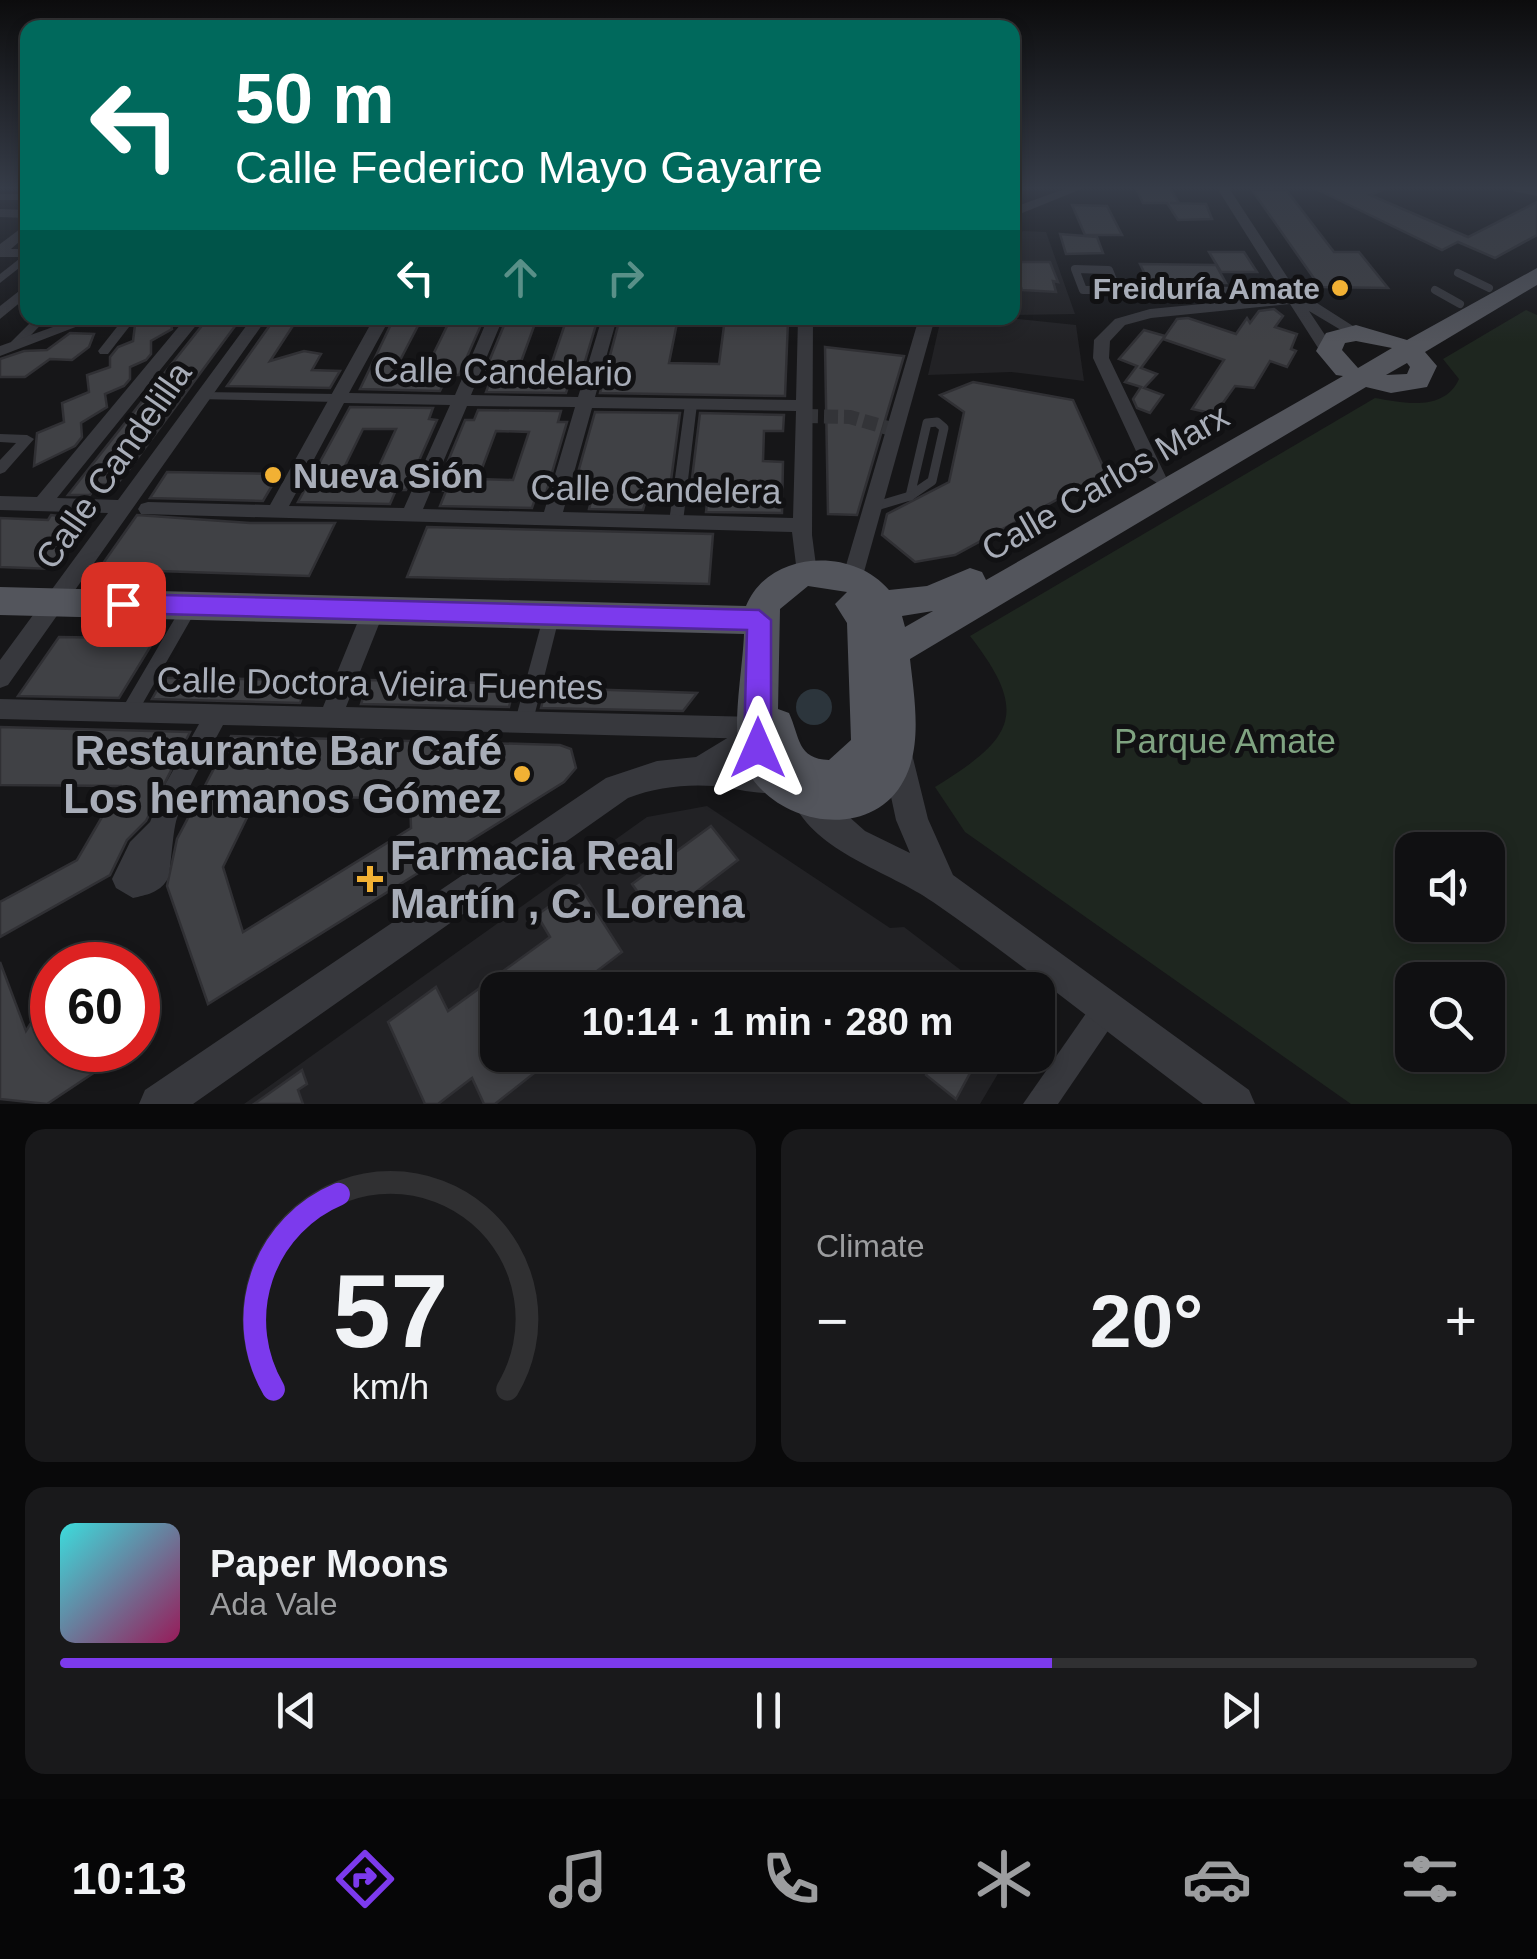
<!DOCTYPE html>
<meta charset="utf-8">
<style>
:root{--surface:#101012;--page:#19191b;--text:#f1f3f6;--muted:#9c9d9f;--line:#303032;--accent:#7c3aed}
body{margin:0;font-family:Arial,sans-serif;background:var(--page);color:var(--text);height:100vh;display:flex;flex-direction:column;font-size:38px;white-space:nowrap}
*{box-sizing:border-box;margin:0}
p{font-size:32px;color:var(--muted)}
.icon{flex:none;width:55px;height:55px;fill:none;stroke:currentColor;stroke-width:2;stroke-linecap:round;stroke-linejoin:round}
.map{position:relative;height:1104px;overflow:hidden}
.sheet{display:flex;flex-direction:column;gap:25px;padding:25px;background:#09090a;flex:1}
.sheet>*{flex:none}
.top-card{position:absolute;left:20px;top:20px;width:1000px;height:305px;border-radius:20px;box-shadow:0 5px 15px #0003,0 0 0 2px var(--line);background:#00695c;color:#fff;overflow:hidden}
.controls{position:absolute;left:1395px;top:832px;display:grid;gap:20px}
.controls a{display:grid;place-items:center;width:110px;height:110px;border-radius:20px;background:var(--surface);box-shadow:0 5px 15px #0003,0 0 0 2px var(--line);font-size:50px}
.speed{position:absolute;left:30px;top:942px;display:flex;gap:20px;font-size:50px;font-weight:700;text-align:center}
.speed>*{display:grid;place-content:center;width:130px;height:130px;border-radius:50%;background:var(--surface);box-shadow:0 5px 15px #0003,0 0 0 2px var(--line);line-height:1}
.speed .limit{border:15px solid #d22;background:#fff;color:#111}
.pin{position:absolute;display:grid;place-items:center;width:85px;height:85px;color:#fff;margin:-42px;border-radius:20px;box-shadow:0 5px 15px #0006}
.me{position:absolute;width:110px;margin:-55px;rotate:0deg;stroke-linejoin:round;filter:drop-shadow(0 0 8px #0008)}
.turn{display:flex;align-items:center;gap:35px;height:210px;padding:0 50px;font-size:45px}
.turn .icon{width:130px;height:130px;stroke-width:2.5}
.turn b{display:block;font-size:70px;line-height:85px}
.lanes{display:flex;align-items:center;height:95px;padding:0 50px;background:#0003;justify-content:center;gap:50px;direction:ltr}
.lanes .off{opacity:.35}
.big{font-size:75px;font-weight:800;line-height:1.1}
.sheet .tile{flex:1;display:flex;flex-direction:column;justify-content:center;gap:15px;min-width:0;padding:0 35px;border-radius:20px;background:var(--page)}
.sheet .dial{align-items:center;gap:0}
.dial svg{height:260px;overflow:visible;fill:none;stroke:var(--line);stroke-width:7;stroke-linecap:round;text-anchor:middle}
.dial text{fill:var(--text);stroke:none}
.song{display:flex;align-items:center;gap:30px}
.cover{width:120px;height:120px;border-radius:15px;background:linear-gradient(135deg,hsl(180 70% 55%),hsl(330 70% 35%))}
.played{height:10px;border-radius:5px;background:linear-gradient(90deg,var(--accent) 70%,var(--line) 70%)}
.keys{display:flex;justify-content:space-around;direction:ltr}
.heat{display:flex;justify-content:space-between;align-items:center;font-size:55px;direction:ltr}
.sheet .tiles{flex:1;display:grid;gap:25px;grid-template-columns:1fr 1fr}
.tile:last-child{grid-column:span 2}
.trip{position:absolute;left:480px;top:972px;width:575px;height:100px;border-radius:20px;background:var(--surface);box-shadow:0 5px 15px #0003,0 0 0 2px var(--line);font-weight:800;line-height:100px;text-align:center}
.dock{display:flex;height:160px;justify-content:space-around;align-items:center;background:#060607;color:var(--muted)}
.dock .icon{width:70px;height:70px}
.dock .active{color:var(--accent)}
.dock b{font-size:45px;color:var(--text)}
.map>svg:first-child{display:block}
</style>
<div class="map">
<svg width="1537" height="1104" viewBox="0 0 1537 1104">
<rect width="100%" height="100%" fill="#161618"/>
<g fill="#222225">
<polygon points="1023,231 1046,232 1075,314 1013,315 1013,240"/>
<polygon points="941,318 1010,318 1076,325 1084,381 1011,372 928,375"/>
<polygon points="707,806 890,928 904,927 987,990 498,990 498,1055 1009,1055 980,1104 244,1104 647,817"/>
</g>
<path fill="#1e261f" fill-rule="evenodd" d="M1526,310L1537,315V1104H1351L965,832L935,787C1013,739 1031,714 970,636L1375,398C1404,403 1444,412 1459,379L1443,359ZM1488,850V925H1412V850ZM1488,980V1055H1412V980Z"/>
<circle fill="#2c353c" cx="814" cy="707" r="18"/>
<g fill="#404145" stroke="#303034" stroke-width="2.5" fill-rule="evenodd">
<polygon points="1136,188 1170,188 1179,203 1170,203 1206,204 1212,219 1178,220 1167,203 1143,203"/>
<polygon points="1314,188 1387,188 1370,195 1468,237 1537,202 1537,235 1495,258 1458,242 1442,250"/>
<polygon points="1252,190 1287,191 1334,252 1359,252 1388,288 1320,287"/>
<polygon points="1072,205 1107,206 1122,235 1085,235"/>
<polygon points="1060,234 1097,237 1103,253 1066,254"/>
<polygon points="1209,252 1244,252 1257,272 1221,272"/>
<polygon points="1012,262 1050,262 1058,282 1053,281 1056,292 1022,290"/>
<polygon points="1140,264 1216,265 1226,283 1149,282"/>
<polygon points="1274,309 1283,316 1275,327 1297,334 1291,349 1296,351 1287,367 1270,361 1254,388 1235,386 1215,414 1192,409 1224,360 1163,339 1177,319 1188,318 1236,334 1247,318 1250,323 1259,311"/>
<polygon points="170,318 172,329 151,341 151,354 146,360 130,367 130,379 124,386 105,394 107,407 81,423 82,437 75,446 34,466 37,433 64,422 62,403 89,392 87,375 110,367 110,357 118,347 133,341 135,325"/>
<polygon points="208,318 241,318 128,471 116,485 98,484 90,495 68,495"/>
<polygon points="275,318 298,318 270,361 304,351 321,354 312,370 340,371 330,388 227,386"/>
<polygon points="394,318 422,318 396,368 426,369 451,318 484,318 459,375 448,375 440,391 360,389"/>
<polygon points="507,318 537,318 518,370 549,371 567,318 598,318 580,378 571,378 566,393 486,392 492,376 483,376"/>
<polygon points="620,318 678,318 669,363 719,364 725,318 788,321 785,396 600,393"/>
<polygon points="1144,330 1165,336 1141,368 1157,374 1144,388 1163,395 1150,413 1137,408 1133,399 1141,387 1125,382 1137,366 1119,359"/>
<polygon points="70,333 94,334 89,347 72,360 50,359 25,377 0,377 0,359 24,351 47,350"/>
<polygon points="825,347 904,356 857,515 828,514"/>
<polygon points="973,382 1073,400 1106,473 955,555 915,562 882,535 887,514 949,482 964,412 940,395"/>
<path d="M350,407L433,408L429,419L437,420L406,490H396L390,504L298,502ZM363,429H396L374,477L340,476Z"/>
<path d="M478,410L561,411L558,422H567L546,493H537L532,508L440,506L446,491L436,490L465,420H474ZM496,431L529,432L513,480L478,479Z"/>
<polygon points="595,412 680,413 668,503 645,503 643,510 589,509 591,501 570,501"/>
<polygon points="700,413 784,415 783,431 764,431 763,461 783,462 782,513 706,512 707,503 689,503"/>
<polygon points="167,472 279,474 263,501 150,498"/>
<polygon points="51,515 90,520 54,569 0,567 0,518 48,520"/>
<polygon points="137,515 250,523 335,523 309,576 99,569"/>
<polygon points="427,527 713,534 709,584 407,577"/>
<polygon points="59,637 122,638 155,639 119,698 18,696"/>
<polygon points="164,678 212,678 308,681 300,703 152,699"/>
<polygon points="369,680 515,684 509,707 361,704"/>
<polygon points="546,688 643,691 697,693 683,711 541,708"/>
<polygon points="0,727 190,732 146,821 127,840 110,875 0,937 0,902 77,860 120,786 0,785"/>
<path d="M231,736L560,745L571,749L576,768L564,782L208,1004L167,886L177,839ZM258,795L410,799L411,828L243,932L223,867Z"/>
<polygon points="711,826 738,860 658,921 632,884"/>
<polygon points="579,885 622,952 593,974 602,990 498,990 498,1055 557,1055 495,1104 484,1104 472,1078 438,1104 425,1104 388,1022 436,987 448,1011 550,937 537,915"/>
<polygon points="0,962 26,1031 52,989 52,1050 128,1050 47,1104 0,1099"/>
<polygon points="937,1055 964,1055 959,1065 970,1073 956,1099 926,1075"/>
<polygon points="302,1070 307,1084 298,1090 303,1104 254,1104"/>
</g>
<g fill="none" stroke-linecap="round" stroke-linejoin="round">
<polyline stroke="#333438" stroke-width="14" stroke-dasharray="14 6" stroke-linecap="butt" points="804,416 850,417 895,430"/>
<g stroke="#37383d" stroke-width="8">
<polygon points="1075,269 1109,270 1117,290 1083,290"/>
<polyline points="1458,273 1489,288"/>
<polyline points="1435,290 1460,304"/>
</g>
<g stroke="#37383d" stroke-width="9">
<polygon points="937,422 944,428 932,481 910,496 927,423"/>
<polyline points="873,507 910,496"/>
</g>
<g fill="#37383d" fill-rule="evenodd">
<rect x="0" y="194" width="28" height="6"/>
<polygon points="28,252 28,261 0,283 0,274"/>
<polygon points="35,318 47,318 19,348 11,348 11,342"/>
<polygon points="124,318 136,318 108,354 100,354 98,351"/>
<polygon points="201,392 337,394 343,398 337,402 197,399 197,393"/>
<polygon points="691,400 697,404 683,522 676,527 669,522 685,404"/>
<polygon points="0,434 27,435 34,439 5,472 0,474 0,460 16,443 0,442"/>
<polygon points="191,599 197,601 199,605 135,717 129,720 123,717 120,712 123,707 185,601"/>
<polygon points="552,608 558,609 560,614 533,721 530,727 524,729 518,727 515,721 544,614 546,609"/>
</g>
<g fill="#37383d" fill-rule="evenodd">
<polygon points="1067,188 1084,188 1012,217 1012,208"/>
<polygon points="1217,188 1229,188 1299,295 1306,296 1364,333 1356,338 1351,336 1309,311 1341,359 1333,364 1327,362 1290,304 1151,318 1125,325 1110,341 1109,358 1166,477 1157,483 1148,477 1093,358 1094,340 1115,319 1150,309 1285,296"/>
<polygon points="1511,188 1537,188 1537,196 1513,191"/>
<polygon points="0,209 28,210 28,218 0,217"/>
<polygon points="28,223 28,234 11,249 28,249 28,257 0,257 0,244"/>
<polygon points="28,284 28,296 0,319 0,306"/>
<polygon points="1117,286 1255,287 1262,291 1255,295 1112,293 1112,287"/>
<polygon points="78,318 99,318 0,356 0,346"/>
<polygon points="186,318 202,318 57,498 118,500 252,318 267,318 8,685 0,688 0,660 108,513 0,510 0,496 37,497"/>
<path d="M374,318H390L349,393L455,395L488,318H503L471,395L578,397L602,318H617L595,397L796,400L798,318H813L812,535L817,573L814,579H800L797,573L792,532L141,514L138,509L141,504L148,502L270,505ZM344,403L450,405L404,508L289,506ZM467,406L575,407L544,512L423,509ZM592,408L796,411L793,518L563,512Z"/>
<polygon points="919,318 935,318 862,579 859,585 845,585 842,579"/>
<path d="M374,601L381,603L385,609L346,707L757,717L765,721L769,728L765,735L757,739L223,725C207,755 188,785 177,818C172,833 171,875 167,880C159,893 146,895 133,898L116,888L112,879L130,842L150,822L166,783L199,724L0,719V699L323,707L363,609L367,603Z"/>
<polygon points="1106,994 1116,999 1121,1009 1116,1019 1058,1104 1023,1104 1096,999"/>
</g>
<g fill="#37383d" fill-rule="evenodd">
<path d="M757,720L767,724L772,733L767,742L741,761L786,770L790,780L786,790C765,798 737,788 715,786C685,784 656,787 628,798L193,1104H139L145,1090L606,778L657,761L696,757Z"/>
<path d="M896,736L907,740L911,750L928,819L953,875L1249,1090L1255,1104H1203C1113,1037 1025,966 933,902C889,871 816,853 792,800L797,790L808,785L819,790L865,831L910,853L896,820L881,750L885,740Z"/>
</g>
<path fill="#53555c" fill-rule="evenodd" d="M1537,268V285L1425,352L1437,366L1427,387L1391,393L1366,387L910,659C914,696 923,745 904,780C868,849 754,822 739,748C733,719 743,665 744,634L0,615V587L746,606C768,551 852,546 889,590L927,586L970,568L982,572L986,580L1343,376L1336,375L1316,351L1326,333L1356,325L1407,340ZM1356,341L1392,348L1358,368L1342,350L1345,343ZM1407,363L1410,367L1407,374L1386,375ZM808,586L847,592L835,604L847,623L851,740L829,760C797,759 800,737 789,713L778,709L780,609ZM933,611L905,627L902,616Z"/>
</g>
<linearGradient id="sky" x2="0" y2="1"><stop stop-color="#0c0c0d"/><stop offset="0.55" stop-color="#363c48"/><stop offset="1" stop-color="#363c48" stop-opacity="0"/></linearGradient>
<rect width="1537" height="342" fill="url(#sky)"/>
<polygon fill="#7c3aed" stroke="#51269a" stroke-width="2.5" points="123,594 759,610 771,620 771,748 767,757 758,760 748,757 744,748 747,630 123,613 111,604"/>
<g fill="#f2b134" stroke="#111113" stroke-width="4">
<circle cx="1340" cy="288" r="10"/>
<circle cx="273" cy="475" r="10"/>
<circle cx="522" cy="774" r="10"/>
<path d="M365 864h10v10h10v10h-10v10h-10v-10h-10v-10h10z"/>
</g>
<g text-anchor="middle" dominant-baseline="central" stroke-width="10" stroke-linejoin="round" paint-order="stroke">
<g font-size="30" font-weight="bold" fill="#a8adb8" stroke="#111113" text-anchor="end">
<text x="1320" y="288">Freiduría Amate</text>
</g>
<g font-size="35" fill="#a8adb8" stroke="#111113">
<text transform="translate(503 371) rotate(1)">Calle Candelario</text>
<text transform="translate(113 465) rotate(-55)">Calle Candelilla</text>
<text transform="translate(1105 482) rotate(-30)">Calle Carlos Marx</text>
<text transform="translate(656 489) rotate(1)">Calle Candelera</text>
<text transform="translate(380 683) rotate(1)">Calle Doctora Vieira Fuentes</text>
</g>
<g font-size="35" font-weight="bold" fill="#a8adb8" stroke="#111113" text-anchor="start">
<text x="293" y="475">Nueva Sión</text>
</g>
<g font-size="35" fill="#7fa381" stroke="#111113">
<text x="1225" y="740">Parque Amate</text>
</g>
<g font-size="42" font-weight="bold" fill="#a8adb8" stroke="#111113" text-anchor="end">
<text x="502" y="750">Restaurante Bar Café<tspan x="502" dy="48">Los hermanos Gómez</tspan></text>
<text x="390" y="855" text-anchor="start">Farmacia Real<tspan x="390" dy="48">Martín , C. Lorena</tspan></text>
</g>
</g>
</svg>
<div class="controls">
<a><svg class="icon" aria-label="sound" viewBox="0 0 24 24"><path d="M4 9h4l5-4v14l-5-4H4zM17 9q2 3 0 6"/></svg></a>
<a><svg class="icon" aria-label="search" viewBox="0 0 24 24"><circle cx="10" cy="10" r="6"/><path d="M15 15l6 6"/></svg></a>
</div>
<div class="speed"><div class="limit">60</div></div>
<div class="pin" style="left:123px;top:604px;background:#d93025"><svg class="icon" aria-label="arrive" viewBox="0 0 24 24"><path d="M6 21V4h12l-3 4 3 4H6"/></svg></div>
<svg class="me" style="left:758px;top:748px" viewBox="-20 -20 40 40"><path d="M0-17L14 15 0 8-14 15z" fill="#7c3aed" stroke="#fff" stroke-width="4"/></svg>
<div class="trip">10:14 · 1 min · 280 m</div>
<div class="top-card">
<div class="turn"><svg class="icon" aria-label="left" viewBox="0 0 24 24"><path d="M17 20v-9H6M10 6l-5 5 5 5"/></svg><div><b>50 m</b>Calle Federico Mayo Gayarre</div></div>
<div class="lanes"><svg class="icon" aria-label="left" viewBox="0 0 24 24"><path d="M17 20v-9H6M10 6l-5 5 5 5"/></svg><svg class="icon off" aria-label="ahead" viewBox="0 0 24 24"><path d="M12 20V5M6 11l6-6 6 6"/></svg><svg class="icon off" aria-label="right" viewBox="0 0 24 24"><path d="M7 20v-9h11M14 6l5 5-5 5"/></svg></div>
</div>
</div>
<section class="sheet">
<div class="tiles">
<div class="tile dial"><svg viewBox="0 0 100 80">
<path d="M14 69A42 42 0 1 1 86 69"/>
<path d="M14 69A42 42 0 0 1 34 9" stroke="#7c3aed"/>
<text x="50" y="56" font-size="32" font-weight="700">57</text>
<text x="50" y="72" font-size="11">km/h</text>
</svg></div>
<div class="tile"><p>Climate</p>
<div class="heat"><a>−</a><b class="big">20°</b><a>+</a></div>
</div>
<div class="tile">
<div class="song"><i class="cover"></i><div><b>Paper Moons</b><p>Ada Vale</p></div></div>
<div class="played"></div>
<div class="keys"><svg class="icon" aria-label="previous" viewBox="0 0 24 24"><path d="M18 5L8 12l10 7zM5 5v14"/></svg><svg class="icon" aria-label="pause" viewBox="0 0 24 24"><path d="M8 5v14M16 5v14"/></svg><svg class="icon" aria-label="next" viewBox="0 0 24 24"><path d="M6 5l10 7-10 7zM19 5v14"/></svg></div>
</div>
</div>
</section>
<nav class="dock">
<b>10:13</b>
<svg class="icon active" aria-label="directions" viewBox="0 0 24 24"><path d="M12 3l9 9-9 9-9-9zM9 14v-3h6M13 9l2 2-2 2"/></svg>
<svg class="icon" aria-label="music" viewBox="0 0 24 24"><path d="M9 18V5l10-2v13"/><circle cx="6" cy="18" r="3"/><circle cx="16" cy="16" r="3"/></svg>
<svg class="icon" aria-label="phone" viewBox="0 0 24 24"><path d="M5 4h4l2 5-3 2q2 4 5 5l2-3 5 2v4C11 20 4 13 5 4z"/></svg>
<svg class="icon" aria-label="climate" viewBox="0 0 24 24"><path d="M12 3v18M4 7l16 10M4 17L20 7"/></svg>
<svg class="icon" aria-label="car" viewBox="0 0 24 24"><path d="M5 17H2v-5l4-1 3-4h7l3 4 3 1v5h-3M9 17h6M6 11h13"/><circle cx="7" cy="17" r="2"/><circle cx="17" cy="17" r="2"/></svg>
<svg class="icon" aria-label="filters" viewBox="0 0 24 24"><path d="M4 7h16M4 17h16"/><circle cx="9" cy="7" r="2"/><circle cx="15" cy="17" r="2"/></svg>
</nav>
